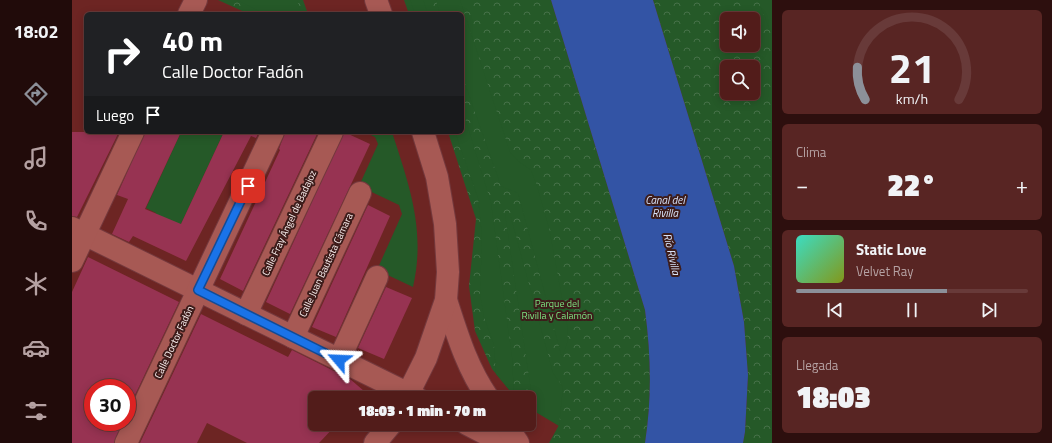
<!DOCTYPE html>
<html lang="es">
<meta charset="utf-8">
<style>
:root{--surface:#521c1a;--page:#582523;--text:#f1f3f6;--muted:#b5a1a2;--line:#683a39;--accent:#8c9099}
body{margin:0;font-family:"Titillium Web",sans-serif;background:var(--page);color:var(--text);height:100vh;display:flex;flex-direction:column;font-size:15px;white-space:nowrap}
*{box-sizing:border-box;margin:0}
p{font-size:13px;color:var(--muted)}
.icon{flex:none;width:22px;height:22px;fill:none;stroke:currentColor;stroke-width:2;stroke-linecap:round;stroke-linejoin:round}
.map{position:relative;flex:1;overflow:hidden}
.side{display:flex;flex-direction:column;gap:10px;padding:10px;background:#2d0f0e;width:280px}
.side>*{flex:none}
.guide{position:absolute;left:12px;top:12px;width:380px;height:122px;border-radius:6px;box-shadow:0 2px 10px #0003,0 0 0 1px var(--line);background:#202124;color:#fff;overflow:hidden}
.fabs{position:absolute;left:648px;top:12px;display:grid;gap:8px}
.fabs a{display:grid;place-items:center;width:40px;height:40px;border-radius:6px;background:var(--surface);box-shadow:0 2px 10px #0003,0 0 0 1px var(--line);font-size:20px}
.speed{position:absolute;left:12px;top:379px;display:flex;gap:8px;font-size:20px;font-weight:700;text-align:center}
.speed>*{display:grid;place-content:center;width:52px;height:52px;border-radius:50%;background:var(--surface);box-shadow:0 2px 10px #0003,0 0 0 1px var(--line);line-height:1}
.speed .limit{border:6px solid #d22;background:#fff;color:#111}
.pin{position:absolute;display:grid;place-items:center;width:34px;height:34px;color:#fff;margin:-17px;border-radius:8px;box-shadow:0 2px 6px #0006}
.me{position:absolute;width:44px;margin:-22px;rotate:296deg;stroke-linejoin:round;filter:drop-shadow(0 0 3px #0008)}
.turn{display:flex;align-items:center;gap:14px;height:84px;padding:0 12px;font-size:18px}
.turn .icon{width:52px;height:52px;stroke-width:2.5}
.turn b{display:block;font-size:28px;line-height:34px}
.then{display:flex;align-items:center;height:38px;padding:0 12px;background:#0003;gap:8px;font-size:15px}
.big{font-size:30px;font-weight:800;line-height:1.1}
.side .card{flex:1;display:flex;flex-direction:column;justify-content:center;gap:6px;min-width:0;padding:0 14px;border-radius:6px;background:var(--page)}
.side .dial{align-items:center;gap:0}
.dial svg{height:104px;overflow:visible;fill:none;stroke:var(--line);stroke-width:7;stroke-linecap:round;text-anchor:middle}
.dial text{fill:var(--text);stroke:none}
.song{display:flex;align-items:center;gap:12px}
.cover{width:48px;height:48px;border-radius:6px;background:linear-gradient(135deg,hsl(170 70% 55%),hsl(70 70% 35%))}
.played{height:4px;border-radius:2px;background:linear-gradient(90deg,var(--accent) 65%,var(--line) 65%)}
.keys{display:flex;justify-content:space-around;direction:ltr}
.heat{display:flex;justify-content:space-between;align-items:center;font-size:22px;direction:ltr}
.trip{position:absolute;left:236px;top:391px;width:228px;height:40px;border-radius:6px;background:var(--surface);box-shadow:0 2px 10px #0003,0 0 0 1px var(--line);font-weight:800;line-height:40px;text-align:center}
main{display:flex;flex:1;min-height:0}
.tabs{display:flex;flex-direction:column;width:72px;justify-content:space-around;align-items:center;background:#210b0a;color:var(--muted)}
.tabs .icon{width:28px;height:28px}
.tabs .active{color:var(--accent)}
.tabs b{font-size:18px;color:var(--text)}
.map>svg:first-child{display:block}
</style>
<main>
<nav class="tabs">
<b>18:02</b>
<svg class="icon active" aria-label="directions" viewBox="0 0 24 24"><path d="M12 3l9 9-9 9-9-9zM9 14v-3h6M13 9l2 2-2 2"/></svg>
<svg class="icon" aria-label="music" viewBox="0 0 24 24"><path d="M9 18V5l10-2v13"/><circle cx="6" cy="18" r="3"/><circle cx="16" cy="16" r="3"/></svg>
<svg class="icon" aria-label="phone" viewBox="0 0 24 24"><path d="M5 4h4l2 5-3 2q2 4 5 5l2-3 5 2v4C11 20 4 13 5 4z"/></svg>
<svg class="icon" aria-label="climate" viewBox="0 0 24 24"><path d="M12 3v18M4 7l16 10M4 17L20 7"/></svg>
<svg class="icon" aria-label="car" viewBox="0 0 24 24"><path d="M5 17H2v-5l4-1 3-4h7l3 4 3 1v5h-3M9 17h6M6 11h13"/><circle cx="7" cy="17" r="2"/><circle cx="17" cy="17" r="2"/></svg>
<svg class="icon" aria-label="filters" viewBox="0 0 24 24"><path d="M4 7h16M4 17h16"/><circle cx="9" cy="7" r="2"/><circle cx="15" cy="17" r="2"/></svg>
</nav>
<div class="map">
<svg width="700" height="443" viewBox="0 0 700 443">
<defs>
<pattern id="park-crowns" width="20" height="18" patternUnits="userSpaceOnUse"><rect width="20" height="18" fill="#255928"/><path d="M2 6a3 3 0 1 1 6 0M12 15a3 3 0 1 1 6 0" fill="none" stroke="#467148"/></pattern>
</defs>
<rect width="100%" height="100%" fill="#6d2523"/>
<g fill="url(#park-crowns)" fill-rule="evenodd">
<polygon points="146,0 231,0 236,14 177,14"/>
<path d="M332,0H479L573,310C579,355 580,398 573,443H477L487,425L457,408V398H444L420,369L403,331L397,286L404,219L376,132H390V14H337Z"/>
<path d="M581,0H700V443H671L673,432L676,375L672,322L662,266ZM655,19H681V45H655ZM655,67H681V93H655Z"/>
</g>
<g fill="#255928">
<polygon points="165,0 225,0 230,14 193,14"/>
<polygon points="338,0 351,0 356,14 343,14"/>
<polygon points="364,0 388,0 438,152 446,161 459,170 465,186 477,228 496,330 495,343 490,358 446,193 429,186 390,75 390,14 368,14"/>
<polygon points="686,0 700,0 700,36 699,33"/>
<polygon points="390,108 419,203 440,357 442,396 424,374 422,345 412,317 408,294 410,236 406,198 383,132 390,132"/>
<polygon points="109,132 152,132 109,224 77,227 84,213 74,208"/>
<path d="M292,132H320C337,185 354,230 341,287L305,270L330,214L327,205L287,186L306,144L303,137Z"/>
<polygon points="433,214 438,214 481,373 491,387 487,426 462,411"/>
</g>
<path fill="#3354a5" d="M479,0H581L662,266L672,322L676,375L673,432L671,443H573C580,398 579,355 573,310Z"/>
<g fill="#973352">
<polygon points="0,132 47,132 5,217 0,216"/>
<polygon points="73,132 109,132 73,209 109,224 152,132 187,132 184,138 179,136 114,261 61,236 57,242 40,234 56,199 45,195"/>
<polygon points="213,132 246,132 171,291 148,279 208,150 207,149"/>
<polygon points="272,132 298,144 218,314 194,302"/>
<polygon points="296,205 318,216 264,337 240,327"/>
<polygon points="16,257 107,302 55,412 55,388 21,388 21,422 50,422 42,443 0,443 0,292"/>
<polygon points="314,287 340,298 312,359 286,348"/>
<polygon points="129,314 216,357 220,350 278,379 292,391 286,398 243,398 243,424 265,424 247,443 175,443 135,423 125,443 68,443"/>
</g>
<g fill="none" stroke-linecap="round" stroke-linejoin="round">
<defs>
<g id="minor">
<polyline points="304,0 309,14"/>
<polyline points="117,14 124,0"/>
<polyline points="0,228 345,398"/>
<polyline points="0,261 61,132"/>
<path d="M374,300C385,334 395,368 416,398"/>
<polyline points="174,314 260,132"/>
<polyline points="221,337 288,193"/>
<polyline points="267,360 305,277"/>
<polyline points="334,398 354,358 374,300 376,272 373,224 365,177 351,132"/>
<polyline points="395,424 432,443"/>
<polyline points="433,424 446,443"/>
<polyline points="54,443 201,132"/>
<polyline points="303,443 319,424"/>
</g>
</defs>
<use href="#minor" stroke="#74393d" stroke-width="24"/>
<use href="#minor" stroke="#a75954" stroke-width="22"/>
</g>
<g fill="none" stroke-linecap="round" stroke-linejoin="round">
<defs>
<polyline id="route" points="176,186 126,290 267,360"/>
</defs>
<use href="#route" stroke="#114b97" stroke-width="10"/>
<use href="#route" stroke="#1a73e8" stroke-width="7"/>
</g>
<g text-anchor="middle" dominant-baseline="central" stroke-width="4" stroke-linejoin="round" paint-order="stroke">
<g font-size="10" fill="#fcf2f1" stroke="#3d1c1a">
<text transform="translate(217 223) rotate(-65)">Calle Fray Ángel de Badajoz</text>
<text transform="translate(254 265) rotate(-65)">Calle Juan Bautista Cámara</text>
<text transform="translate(102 342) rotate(-65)">Calle Doctor Fadón</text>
</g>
<g font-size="10" fill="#7ce381" stroke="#3d1c1a">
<text x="485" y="303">Parque del<tspan x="485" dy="12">Rivilla y Calamón</tspan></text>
</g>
<g font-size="11" font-style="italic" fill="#d8e3fa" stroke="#3d1c1a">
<text x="593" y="200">Canal del<tspan x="593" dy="13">Rivilla</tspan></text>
<text transform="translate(600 254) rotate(77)">Río Rivilla</text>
</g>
</g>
</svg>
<div class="fabs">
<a><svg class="icon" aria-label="sound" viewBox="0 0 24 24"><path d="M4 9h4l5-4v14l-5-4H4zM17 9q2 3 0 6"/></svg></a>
<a><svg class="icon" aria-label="search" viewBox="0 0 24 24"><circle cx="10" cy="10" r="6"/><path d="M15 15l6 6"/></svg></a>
</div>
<div class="speed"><div class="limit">30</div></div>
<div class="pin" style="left:176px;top:186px;background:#d93025"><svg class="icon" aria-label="arrive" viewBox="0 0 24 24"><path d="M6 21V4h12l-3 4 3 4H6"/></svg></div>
<svg class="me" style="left:267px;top:360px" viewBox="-20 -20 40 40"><path d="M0-17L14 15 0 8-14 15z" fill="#1a73e8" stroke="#fff" stroke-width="4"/></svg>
<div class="trip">18:03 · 1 min · 70 m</div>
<div class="guide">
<div class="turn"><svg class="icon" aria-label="right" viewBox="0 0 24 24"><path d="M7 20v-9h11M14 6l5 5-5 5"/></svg><div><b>40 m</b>Calle Doctor Fadón</div></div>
<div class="then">Luego<svg class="icon" aria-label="arrive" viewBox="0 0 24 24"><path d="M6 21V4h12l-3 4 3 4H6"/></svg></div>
</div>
</div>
<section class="side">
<div class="card dial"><svg viewBox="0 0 100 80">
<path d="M14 69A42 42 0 1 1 86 69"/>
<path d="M14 69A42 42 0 0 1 8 44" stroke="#8c9099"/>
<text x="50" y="56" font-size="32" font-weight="700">21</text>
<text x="50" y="72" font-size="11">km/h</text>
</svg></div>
<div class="card"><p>Clima</p>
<div class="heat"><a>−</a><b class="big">22°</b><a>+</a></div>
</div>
<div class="card">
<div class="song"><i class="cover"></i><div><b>Static Love</b><p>Velvet Ray</p></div></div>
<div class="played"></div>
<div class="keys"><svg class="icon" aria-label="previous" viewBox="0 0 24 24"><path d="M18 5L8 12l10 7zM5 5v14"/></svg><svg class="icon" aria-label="pause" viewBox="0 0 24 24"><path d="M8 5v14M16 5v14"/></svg><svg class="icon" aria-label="next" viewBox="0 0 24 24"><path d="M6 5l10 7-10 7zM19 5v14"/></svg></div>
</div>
<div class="card"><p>Llegada</p><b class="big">18:03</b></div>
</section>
</main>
